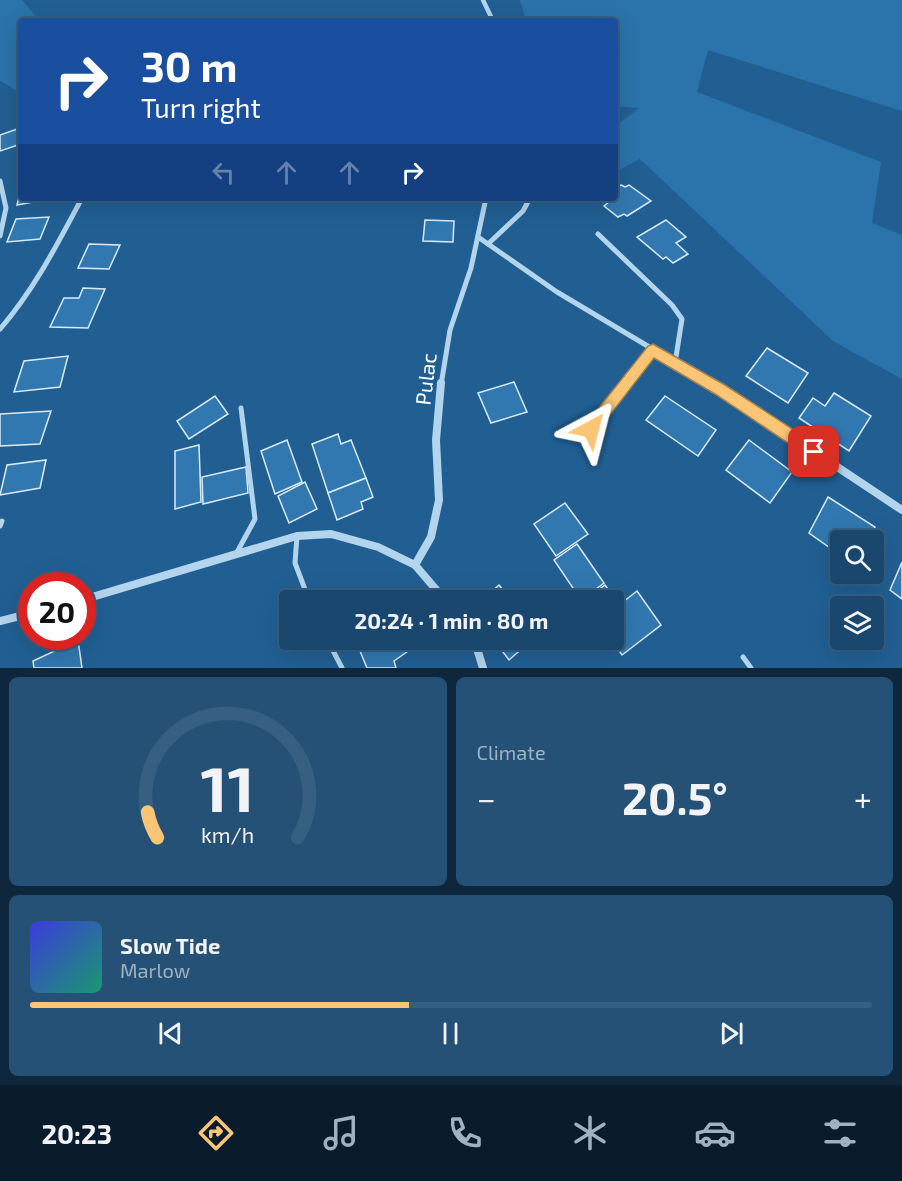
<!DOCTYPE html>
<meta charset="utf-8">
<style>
:root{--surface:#19476e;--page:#265176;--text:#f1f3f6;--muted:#9fb2c2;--line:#375f81;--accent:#fac575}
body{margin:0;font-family:"Exo 2",sans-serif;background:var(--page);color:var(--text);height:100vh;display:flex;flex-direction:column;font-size:22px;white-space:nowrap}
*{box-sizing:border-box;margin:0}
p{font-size:20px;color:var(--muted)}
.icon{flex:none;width:33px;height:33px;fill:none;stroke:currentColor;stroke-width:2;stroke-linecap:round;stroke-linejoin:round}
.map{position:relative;height:668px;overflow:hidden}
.side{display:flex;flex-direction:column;gap:9px;padding:9px;background:#0e273c;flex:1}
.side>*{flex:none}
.banner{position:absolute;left:18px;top:18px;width:600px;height:183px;border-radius:6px;box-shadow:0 6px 24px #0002,0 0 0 2px var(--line);background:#1a4fa0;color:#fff;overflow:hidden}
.tools{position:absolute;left:830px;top:530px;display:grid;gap:12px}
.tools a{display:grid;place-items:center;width:54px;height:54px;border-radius:6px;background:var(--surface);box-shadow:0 6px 24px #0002,0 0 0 2px var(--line);font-size:30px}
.speed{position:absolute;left:18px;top:572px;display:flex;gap:12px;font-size:30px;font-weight:700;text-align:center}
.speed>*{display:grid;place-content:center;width:78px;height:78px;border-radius:50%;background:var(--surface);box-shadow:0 6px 24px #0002,0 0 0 2px var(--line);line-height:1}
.speed .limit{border:9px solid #d22;background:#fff;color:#111}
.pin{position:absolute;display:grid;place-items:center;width:51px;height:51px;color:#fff;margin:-26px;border-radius:12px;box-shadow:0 3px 9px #0006}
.me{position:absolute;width:66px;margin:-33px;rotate:38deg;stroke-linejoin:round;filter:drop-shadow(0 0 4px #0008)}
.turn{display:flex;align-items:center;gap:21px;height:126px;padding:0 24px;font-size:27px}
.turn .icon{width:78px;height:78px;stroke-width:2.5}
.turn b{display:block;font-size:42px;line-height:51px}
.lanes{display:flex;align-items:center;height:57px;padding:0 24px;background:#0003;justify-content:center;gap:30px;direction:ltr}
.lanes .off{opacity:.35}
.big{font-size:45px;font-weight:700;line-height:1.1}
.side .card{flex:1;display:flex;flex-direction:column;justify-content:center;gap:9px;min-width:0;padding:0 21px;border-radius:9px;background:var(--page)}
.side .dial{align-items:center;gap:0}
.dial svg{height:156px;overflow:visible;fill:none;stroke:var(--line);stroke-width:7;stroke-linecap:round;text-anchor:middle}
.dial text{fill:var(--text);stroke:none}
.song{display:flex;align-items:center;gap:18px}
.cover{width:72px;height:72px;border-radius:9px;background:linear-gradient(135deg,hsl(240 70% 55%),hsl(160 70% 35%))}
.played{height:6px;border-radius:3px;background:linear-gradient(90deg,var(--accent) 45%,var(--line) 45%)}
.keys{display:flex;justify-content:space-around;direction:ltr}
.heat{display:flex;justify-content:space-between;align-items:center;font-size:33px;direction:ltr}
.side .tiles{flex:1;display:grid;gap:9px;grid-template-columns:1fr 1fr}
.card:last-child{grid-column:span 2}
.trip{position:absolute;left:279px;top:590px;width:345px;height:60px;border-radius:6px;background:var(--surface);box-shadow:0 6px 24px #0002,0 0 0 2px var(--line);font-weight:700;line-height:60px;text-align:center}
.dock{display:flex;height:96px;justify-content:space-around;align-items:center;background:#0a1c2c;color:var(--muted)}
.dock .icon{width:42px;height:42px}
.dock .selected{color:var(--accent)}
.dock b{font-size:27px;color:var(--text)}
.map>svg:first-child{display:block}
</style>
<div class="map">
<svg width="902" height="668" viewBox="0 0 902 668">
<rect width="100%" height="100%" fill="#215f93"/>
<g fill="#2a73ab">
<polygon points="0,0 22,0 40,21 21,21 21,93 0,81"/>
<polygon points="520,0 902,0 902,111 708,50 697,92 881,162 872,223 902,235 902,379 833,341 640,159 615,172 615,126 639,108 615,106 615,21 526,21"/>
</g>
<g fill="#3178b0" stroke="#d9ebfa" stroke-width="1.5">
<polygon points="20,128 21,144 0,151 0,135"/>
<polygon points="621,185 625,187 629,185 651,201 627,216 624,214 618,217 604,206 609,202 606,199 615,198 615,189"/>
<polygon points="21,189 21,198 49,199 17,205"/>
<polygon points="49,217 40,239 7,242 16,219"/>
<polygon points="425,220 454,221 453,242 423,241"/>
<polygon points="666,220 686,237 676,243 688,254 673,263 666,257 663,259 637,237"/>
<polygon points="89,244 120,245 109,269 78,268"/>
<polygon points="83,288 105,289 88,328 50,327 64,298 79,298"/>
<polygon points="767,348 808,373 788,403 746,376"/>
<polygon points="68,356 60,387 14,392 24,361"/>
<polygon points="514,382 527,412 491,423 478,393"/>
<polygon points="834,393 871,416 849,451 799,418 813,398 825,406"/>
<polygon points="215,396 228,414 189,439 177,421"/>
<polygon points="665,396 716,430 698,456 646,420"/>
<polygon points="51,411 40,444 0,446 0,414"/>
<polygon points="338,434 341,444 351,440 366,478 328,493 312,444"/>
<polygon points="287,440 302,482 275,494 261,451"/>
<polygon points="749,440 792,472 770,503 726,470"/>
<polygon points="199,445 201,502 175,509 175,451"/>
<polygon points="46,460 40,488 0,495 7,465"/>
<polygon points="246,467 248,493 203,504 202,477"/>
<polygon points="366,478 373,497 361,502 363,509 337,520 328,493"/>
<polygon points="305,482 317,509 289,523 278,496"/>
<polygon points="828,497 875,527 869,540 840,540 840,555 809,533"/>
<polygon points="565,503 588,534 556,556 534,524"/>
<polygon points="577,544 604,583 581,600 554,560"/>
<polygon points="902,562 902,599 890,590"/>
<polygon points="499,585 511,600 482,600"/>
<polygon points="605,585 619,604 614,608 614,600 585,600"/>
<polygon points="637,591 661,625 622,655 611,639 614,639 614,609"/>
<polygon points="355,639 411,639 414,647 394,661 396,668 367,668"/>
<polygon points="493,639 533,639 509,660"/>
<polygon points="78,640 82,668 34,668 33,661"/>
</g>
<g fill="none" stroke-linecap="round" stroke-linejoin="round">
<polyline stroke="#b3d4ed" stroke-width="4.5" points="626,385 653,350"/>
<g stroke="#b3d4ed" stroke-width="5">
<polyline points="591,429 627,383"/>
<polyline points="0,526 2,521"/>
<polyline points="297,536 295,563 309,600"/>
<polyline points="236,554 255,519 241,408"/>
<polyline points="327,639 342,668"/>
<polyline points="743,657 751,668"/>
</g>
<polyline stroke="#b3d4ed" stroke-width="4.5" points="483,0 493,21"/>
<g stroke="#b3d4ed" stroke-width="5">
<polyline points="0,181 6,208 0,236"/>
<polyline points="598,234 672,305 682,319 675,363"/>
<polyline points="478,237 557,292 713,385"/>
<polyline points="488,244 523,211 530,198"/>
<path d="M0,329C34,290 58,243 82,198"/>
<polyline points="441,385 450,330 471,268 486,198"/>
</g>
<g stroke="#b3d4ed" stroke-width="8">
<polyline points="711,383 902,510"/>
<polyline points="415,565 431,537 439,500 436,440 441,383"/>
<polyline points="82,600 297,536 331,534 378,547 415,565 445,600"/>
<polyline points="0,621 32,613"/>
<polyline points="474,639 483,668"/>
</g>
</g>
<polygon fill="#fac575" stroke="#a2804c" stroke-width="1.5" points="653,344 725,385 820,447 822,452 820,457 814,460 809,457 715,394 654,358 596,433 591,435 586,433 583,429 586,424 648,346"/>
<g text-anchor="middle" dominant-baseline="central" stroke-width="6" stroke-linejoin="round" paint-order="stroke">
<g font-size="21" fill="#fff" stroke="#215f93">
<text transform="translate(425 379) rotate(-83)">Pulac</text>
</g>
</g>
</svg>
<div class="tools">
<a><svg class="icon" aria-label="search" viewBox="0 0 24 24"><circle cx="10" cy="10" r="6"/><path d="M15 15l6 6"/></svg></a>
<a><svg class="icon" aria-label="layers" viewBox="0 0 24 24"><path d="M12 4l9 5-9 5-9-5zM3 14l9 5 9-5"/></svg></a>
</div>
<div class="speed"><div class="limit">20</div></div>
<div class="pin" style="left:814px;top:452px;background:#d93025"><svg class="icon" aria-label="arrive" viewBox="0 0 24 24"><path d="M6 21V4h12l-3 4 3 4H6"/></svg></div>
<svg class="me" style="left:591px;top:429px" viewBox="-20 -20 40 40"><path d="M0-17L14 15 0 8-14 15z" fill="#fac575" stroke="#fff" stroke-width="4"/></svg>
<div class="trip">20:24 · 1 min · 80 m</div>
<div class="banner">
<div class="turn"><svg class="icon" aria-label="right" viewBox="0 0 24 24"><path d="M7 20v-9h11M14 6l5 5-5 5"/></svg><div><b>30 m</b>Turn right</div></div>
<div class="lanes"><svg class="icon off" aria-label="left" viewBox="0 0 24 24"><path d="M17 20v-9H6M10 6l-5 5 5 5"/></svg><svg class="icon off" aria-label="ahead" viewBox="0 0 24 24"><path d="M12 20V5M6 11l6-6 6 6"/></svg><svg class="icon off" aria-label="ahead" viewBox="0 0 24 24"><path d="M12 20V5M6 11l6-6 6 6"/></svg><svg class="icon" aria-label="right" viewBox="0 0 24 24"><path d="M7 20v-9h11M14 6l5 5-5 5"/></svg></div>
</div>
</div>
<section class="side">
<div class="tiles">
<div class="card dial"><svg viewBox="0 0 100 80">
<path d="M14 69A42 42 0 1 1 86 69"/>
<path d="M14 69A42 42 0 0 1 9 56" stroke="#fac575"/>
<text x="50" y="56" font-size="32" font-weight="700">11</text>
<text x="50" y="72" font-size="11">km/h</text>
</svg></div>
<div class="card"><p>Climate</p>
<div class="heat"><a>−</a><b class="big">20.5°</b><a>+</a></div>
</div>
<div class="card">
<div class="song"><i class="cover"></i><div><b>Slow Tide</b><p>Marlow</p></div></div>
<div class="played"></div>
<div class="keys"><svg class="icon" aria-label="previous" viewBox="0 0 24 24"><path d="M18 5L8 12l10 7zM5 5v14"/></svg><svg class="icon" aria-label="pause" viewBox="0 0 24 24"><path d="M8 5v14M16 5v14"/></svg><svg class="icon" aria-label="next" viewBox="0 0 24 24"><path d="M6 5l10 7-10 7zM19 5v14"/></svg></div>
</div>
</div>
</section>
<nav class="dock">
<b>20:23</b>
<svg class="icon selected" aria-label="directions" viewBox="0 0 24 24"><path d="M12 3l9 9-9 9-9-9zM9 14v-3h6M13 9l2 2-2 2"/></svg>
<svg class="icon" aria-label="music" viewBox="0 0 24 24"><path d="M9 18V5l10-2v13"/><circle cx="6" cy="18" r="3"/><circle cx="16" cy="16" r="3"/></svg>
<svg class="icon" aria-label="phone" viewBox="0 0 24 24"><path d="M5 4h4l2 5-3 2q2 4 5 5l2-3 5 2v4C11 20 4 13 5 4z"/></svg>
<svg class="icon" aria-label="climate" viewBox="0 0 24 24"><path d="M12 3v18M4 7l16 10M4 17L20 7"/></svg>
<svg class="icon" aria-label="car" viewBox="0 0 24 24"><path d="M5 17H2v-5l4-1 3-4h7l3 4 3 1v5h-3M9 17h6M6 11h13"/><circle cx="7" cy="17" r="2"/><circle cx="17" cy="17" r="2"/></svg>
<svg class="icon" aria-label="filters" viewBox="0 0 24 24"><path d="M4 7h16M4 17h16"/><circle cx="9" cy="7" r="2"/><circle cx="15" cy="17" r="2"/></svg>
</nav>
